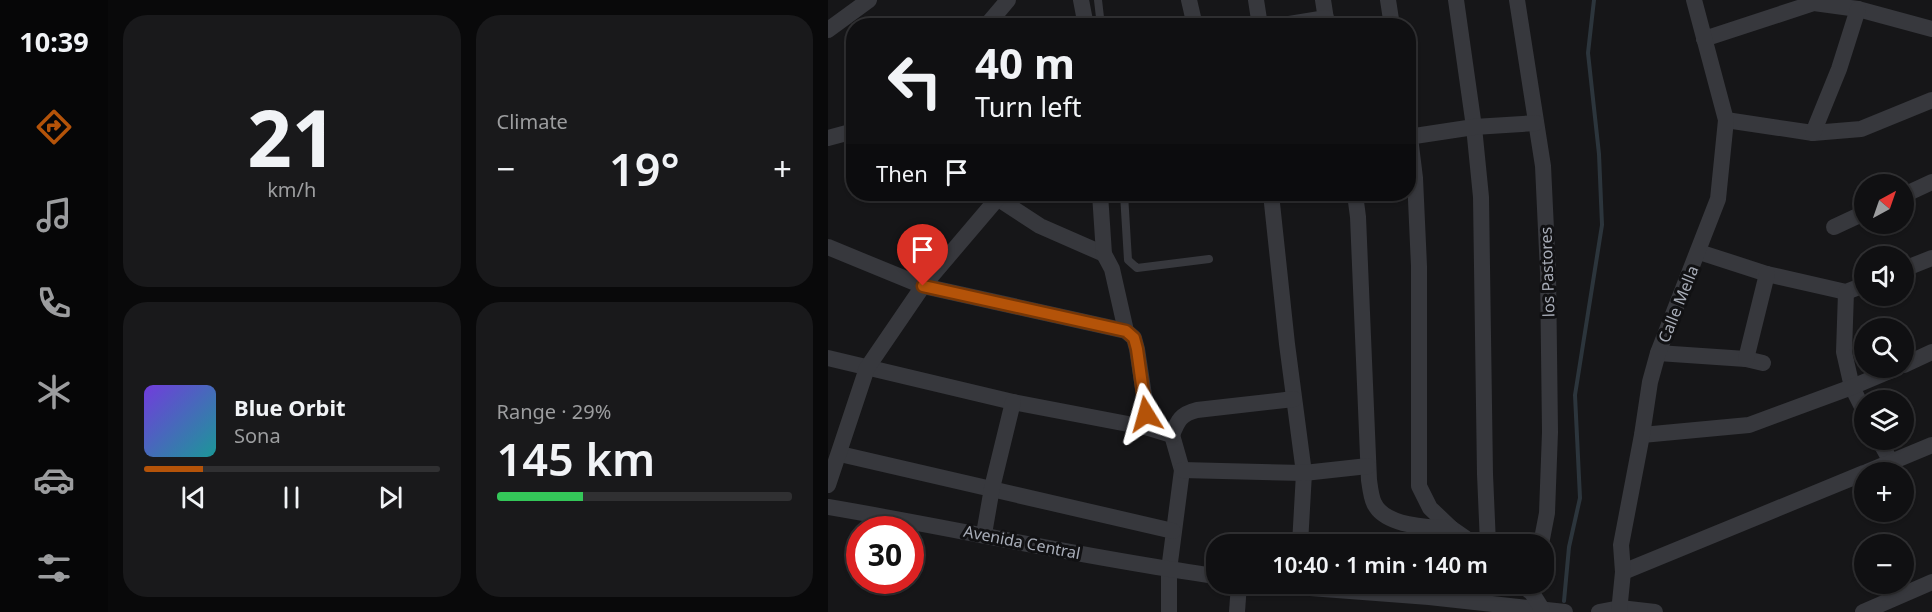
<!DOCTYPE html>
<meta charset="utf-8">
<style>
:root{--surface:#101012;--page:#19191b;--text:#f1f3f6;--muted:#9c9d9f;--line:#303032;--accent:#b45309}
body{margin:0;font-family:"Noto Sans",sans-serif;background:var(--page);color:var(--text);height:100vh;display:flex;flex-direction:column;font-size:22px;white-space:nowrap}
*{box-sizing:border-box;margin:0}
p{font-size:20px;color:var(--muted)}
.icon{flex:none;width:33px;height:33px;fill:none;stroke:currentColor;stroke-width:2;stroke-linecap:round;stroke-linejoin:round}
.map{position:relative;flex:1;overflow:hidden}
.panel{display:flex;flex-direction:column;gap:15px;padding:15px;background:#09090a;width:720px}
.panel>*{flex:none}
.banner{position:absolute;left:18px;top:18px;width:570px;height:183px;border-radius:24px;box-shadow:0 2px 4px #0004,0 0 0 2px var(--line);background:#101012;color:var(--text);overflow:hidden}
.needle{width:39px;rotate:40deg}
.tools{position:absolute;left:1026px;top:174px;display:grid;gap:12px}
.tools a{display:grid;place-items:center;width:60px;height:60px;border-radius:50%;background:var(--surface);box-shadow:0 2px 4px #0004,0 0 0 2px var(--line);font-size:30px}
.speed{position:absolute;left:18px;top:516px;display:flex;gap:12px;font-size:30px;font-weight:700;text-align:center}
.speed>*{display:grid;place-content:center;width:78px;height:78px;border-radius:50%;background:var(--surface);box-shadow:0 2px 4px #0004,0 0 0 2px var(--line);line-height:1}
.speed .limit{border:9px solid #d22;background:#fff;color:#111}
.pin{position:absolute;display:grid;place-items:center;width:51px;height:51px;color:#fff;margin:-62px -26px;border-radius:50% 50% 50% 0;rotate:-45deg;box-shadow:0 0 6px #0007}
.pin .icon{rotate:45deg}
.me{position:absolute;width:66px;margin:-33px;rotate:352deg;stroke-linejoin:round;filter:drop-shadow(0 0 4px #0008)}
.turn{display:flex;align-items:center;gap:21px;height:126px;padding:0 30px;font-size:27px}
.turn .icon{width:78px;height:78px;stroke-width:2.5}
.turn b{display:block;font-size:42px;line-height:51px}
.then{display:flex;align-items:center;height:57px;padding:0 30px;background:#0003;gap:12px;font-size:22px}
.big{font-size:45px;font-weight:600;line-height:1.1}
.panel .widget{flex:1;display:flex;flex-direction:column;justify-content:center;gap:9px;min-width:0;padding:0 21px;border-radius:24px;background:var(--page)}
.panel .dial{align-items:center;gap:0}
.dial b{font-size:78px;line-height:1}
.song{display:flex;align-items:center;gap:18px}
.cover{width:72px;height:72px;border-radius:9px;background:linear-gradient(135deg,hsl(260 70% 55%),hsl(180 70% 35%))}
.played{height:6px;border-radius:3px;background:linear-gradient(90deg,var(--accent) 20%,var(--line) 20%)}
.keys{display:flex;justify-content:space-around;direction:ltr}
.heat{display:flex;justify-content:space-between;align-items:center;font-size:33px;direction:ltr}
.charge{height:9px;border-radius:4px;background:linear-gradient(90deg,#34c759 29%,var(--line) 0)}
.panel .tiles{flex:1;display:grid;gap:15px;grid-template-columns:repeat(2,1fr)}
.trip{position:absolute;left:378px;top:534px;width:348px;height:60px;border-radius:24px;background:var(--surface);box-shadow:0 2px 4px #0004,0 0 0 2px var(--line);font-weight:600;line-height:60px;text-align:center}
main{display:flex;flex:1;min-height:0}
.tabs{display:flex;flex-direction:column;width:108px;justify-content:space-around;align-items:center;background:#060607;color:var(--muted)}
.tabs .icon{width:42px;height:42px}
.tabs .on{color:var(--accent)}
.tabs b{font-size:27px;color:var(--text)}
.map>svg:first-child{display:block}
</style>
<main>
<nav class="tabs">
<b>10:39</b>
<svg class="icon on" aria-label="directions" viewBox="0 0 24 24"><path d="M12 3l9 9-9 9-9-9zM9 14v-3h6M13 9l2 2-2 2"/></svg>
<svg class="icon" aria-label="music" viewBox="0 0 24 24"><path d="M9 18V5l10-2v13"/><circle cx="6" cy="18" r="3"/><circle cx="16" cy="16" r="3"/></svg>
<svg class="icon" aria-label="phone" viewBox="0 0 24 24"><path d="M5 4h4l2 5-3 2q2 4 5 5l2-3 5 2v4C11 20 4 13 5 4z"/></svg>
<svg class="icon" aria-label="climate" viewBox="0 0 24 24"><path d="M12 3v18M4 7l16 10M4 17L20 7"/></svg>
<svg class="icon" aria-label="car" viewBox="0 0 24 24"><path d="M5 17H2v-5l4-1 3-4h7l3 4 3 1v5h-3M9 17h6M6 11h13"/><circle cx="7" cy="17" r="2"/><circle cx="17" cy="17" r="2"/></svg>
<svg class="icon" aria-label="filters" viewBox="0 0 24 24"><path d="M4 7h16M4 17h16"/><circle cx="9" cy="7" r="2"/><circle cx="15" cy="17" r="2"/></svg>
</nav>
<section class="panel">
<div class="tiles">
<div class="widget dial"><b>21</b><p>km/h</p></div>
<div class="widget"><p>Climate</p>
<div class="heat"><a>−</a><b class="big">19°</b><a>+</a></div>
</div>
<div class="widget">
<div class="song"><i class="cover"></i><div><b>Blue Orbit</b><p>Sona</p></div></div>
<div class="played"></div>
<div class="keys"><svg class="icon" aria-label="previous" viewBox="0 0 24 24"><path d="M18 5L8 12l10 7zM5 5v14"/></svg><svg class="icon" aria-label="pause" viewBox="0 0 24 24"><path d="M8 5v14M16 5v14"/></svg><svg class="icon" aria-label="next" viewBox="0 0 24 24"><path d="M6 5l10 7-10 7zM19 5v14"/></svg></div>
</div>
<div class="widget"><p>Range · 29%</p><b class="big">145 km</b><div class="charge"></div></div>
</div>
</section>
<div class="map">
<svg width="1104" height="612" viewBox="0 0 1104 612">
<rect width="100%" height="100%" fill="#161618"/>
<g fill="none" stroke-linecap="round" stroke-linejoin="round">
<polyline stroke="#2c353c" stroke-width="4" points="736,601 741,547 752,498 747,395 774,225 771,154 760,53 766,0"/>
<g stroke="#37383d" stroke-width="8">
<polyline points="270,0 273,26"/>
<polyline points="296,194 300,260 309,268 381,259"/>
</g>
<g stroke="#37383d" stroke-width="16">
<polyline points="253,0 258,26"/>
<polyline points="361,0 367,26"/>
<polyline points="428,0 432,26"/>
<polyline points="495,0 499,26"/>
<polyline points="560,0 564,26"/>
<polyline points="628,0 646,127 653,197 657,474 660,544"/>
<polyline points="689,0 715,166 720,272 722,432 719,513 713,544"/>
<polyline points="158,26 180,0"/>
<polyline points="449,26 498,18"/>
<polyline points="0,30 41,0"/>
<polyline points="876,39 986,3 1030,9 1104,29"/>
<polyline points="898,120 985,133 1033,129 1104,100"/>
<polyline points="580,121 587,178 591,266 591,486 602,508 623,528 646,544"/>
<polyline points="985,133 1011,69 1030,9"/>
<polyline points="580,137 646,127 708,123"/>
<polyline points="0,138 26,131"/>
<polyline points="163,194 212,226 276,254"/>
<polyline points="272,194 276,254 284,269 298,331 306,338 309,349 321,428 344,435 354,470 341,570 341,612"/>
<polyline points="443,194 459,344 476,473 472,544"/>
<path d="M527,194L530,217L541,480C542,487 543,497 546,503C556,526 601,528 623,528"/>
<polyline points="1076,195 1104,182"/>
<polyline points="1006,227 1036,213"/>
<polyline points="0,247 95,286 298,331"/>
<polyline points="871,252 939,274 1018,292 1036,285"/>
<polyline points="1076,269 1104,258"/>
<polyline points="1018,292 1016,352 1024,387 1036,411"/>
<polyline points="830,353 918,359 935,363"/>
<polyline points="0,358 185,402 321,428"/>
<polyline points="918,359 939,274"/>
<polyline points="1076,365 1104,352"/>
<path d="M344,435C350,420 353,414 369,410L466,399"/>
<polyline points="814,435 921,425 1024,387 1069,368"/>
<polyline points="1051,440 1063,462"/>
<polyline points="12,454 345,531"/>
<polyline points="354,470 476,473 540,466"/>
<polyline points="1039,472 1104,445"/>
<polyline points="0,485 39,368 95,286 169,199 176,194"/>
<path d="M0,507C130,529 258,558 388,576"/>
<polyline points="156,534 164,488 185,402"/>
<polyline points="795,572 1036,473"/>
<polyline points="442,584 469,587 601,597 737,612"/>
<polyline points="693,584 704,593 714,609"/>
<polyline points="409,612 411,584"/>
<polyline points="771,612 792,608 827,612"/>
<polyline points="791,612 795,572 793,545 814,435 822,382 830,353 890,199 898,120 866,0"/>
<polyline points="1035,612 1104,582"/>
</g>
</g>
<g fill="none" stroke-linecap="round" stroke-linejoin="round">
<defs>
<polyline id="route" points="95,286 298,331 306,338 309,349 318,414"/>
</defs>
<use href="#route" stroke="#753606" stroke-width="15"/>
<use href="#route" stroke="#b45309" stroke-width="10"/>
</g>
<g text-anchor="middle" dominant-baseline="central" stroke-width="6" stroke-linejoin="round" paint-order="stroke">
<g font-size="16" fill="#a8adb8" stroke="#111113">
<text transform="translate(719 272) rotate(-92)">los Pastores</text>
<text transform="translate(850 304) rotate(-68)">Calle Mella</text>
<text transform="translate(194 542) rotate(11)">Avenida Central</text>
</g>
</g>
</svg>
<div class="tools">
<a><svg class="needle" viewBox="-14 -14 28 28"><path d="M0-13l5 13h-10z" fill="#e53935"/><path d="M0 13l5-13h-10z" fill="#9c9d9f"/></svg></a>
<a><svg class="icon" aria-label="sound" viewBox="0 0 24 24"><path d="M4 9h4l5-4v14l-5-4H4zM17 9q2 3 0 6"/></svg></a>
<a><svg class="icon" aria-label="search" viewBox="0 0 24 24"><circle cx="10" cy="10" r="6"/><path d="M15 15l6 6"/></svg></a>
<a><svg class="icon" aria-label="layers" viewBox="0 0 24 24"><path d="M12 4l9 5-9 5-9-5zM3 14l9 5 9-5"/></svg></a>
<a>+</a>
<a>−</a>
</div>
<div class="speed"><div class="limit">30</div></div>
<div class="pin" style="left:95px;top:286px;background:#d93025"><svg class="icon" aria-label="arrive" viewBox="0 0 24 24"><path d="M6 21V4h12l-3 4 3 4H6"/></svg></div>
<svg class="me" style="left:318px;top:414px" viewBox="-20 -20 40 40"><path d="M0-17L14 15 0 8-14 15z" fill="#b45309" stroke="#fff" stroke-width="4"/></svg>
<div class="trip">10:40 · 1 min · 140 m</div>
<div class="banner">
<div class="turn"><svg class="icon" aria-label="left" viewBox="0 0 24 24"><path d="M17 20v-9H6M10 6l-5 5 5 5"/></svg><div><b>40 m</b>Turn left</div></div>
<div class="then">Then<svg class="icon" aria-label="arrive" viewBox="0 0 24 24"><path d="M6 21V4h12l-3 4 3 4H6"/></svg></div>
</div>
</div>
</main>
